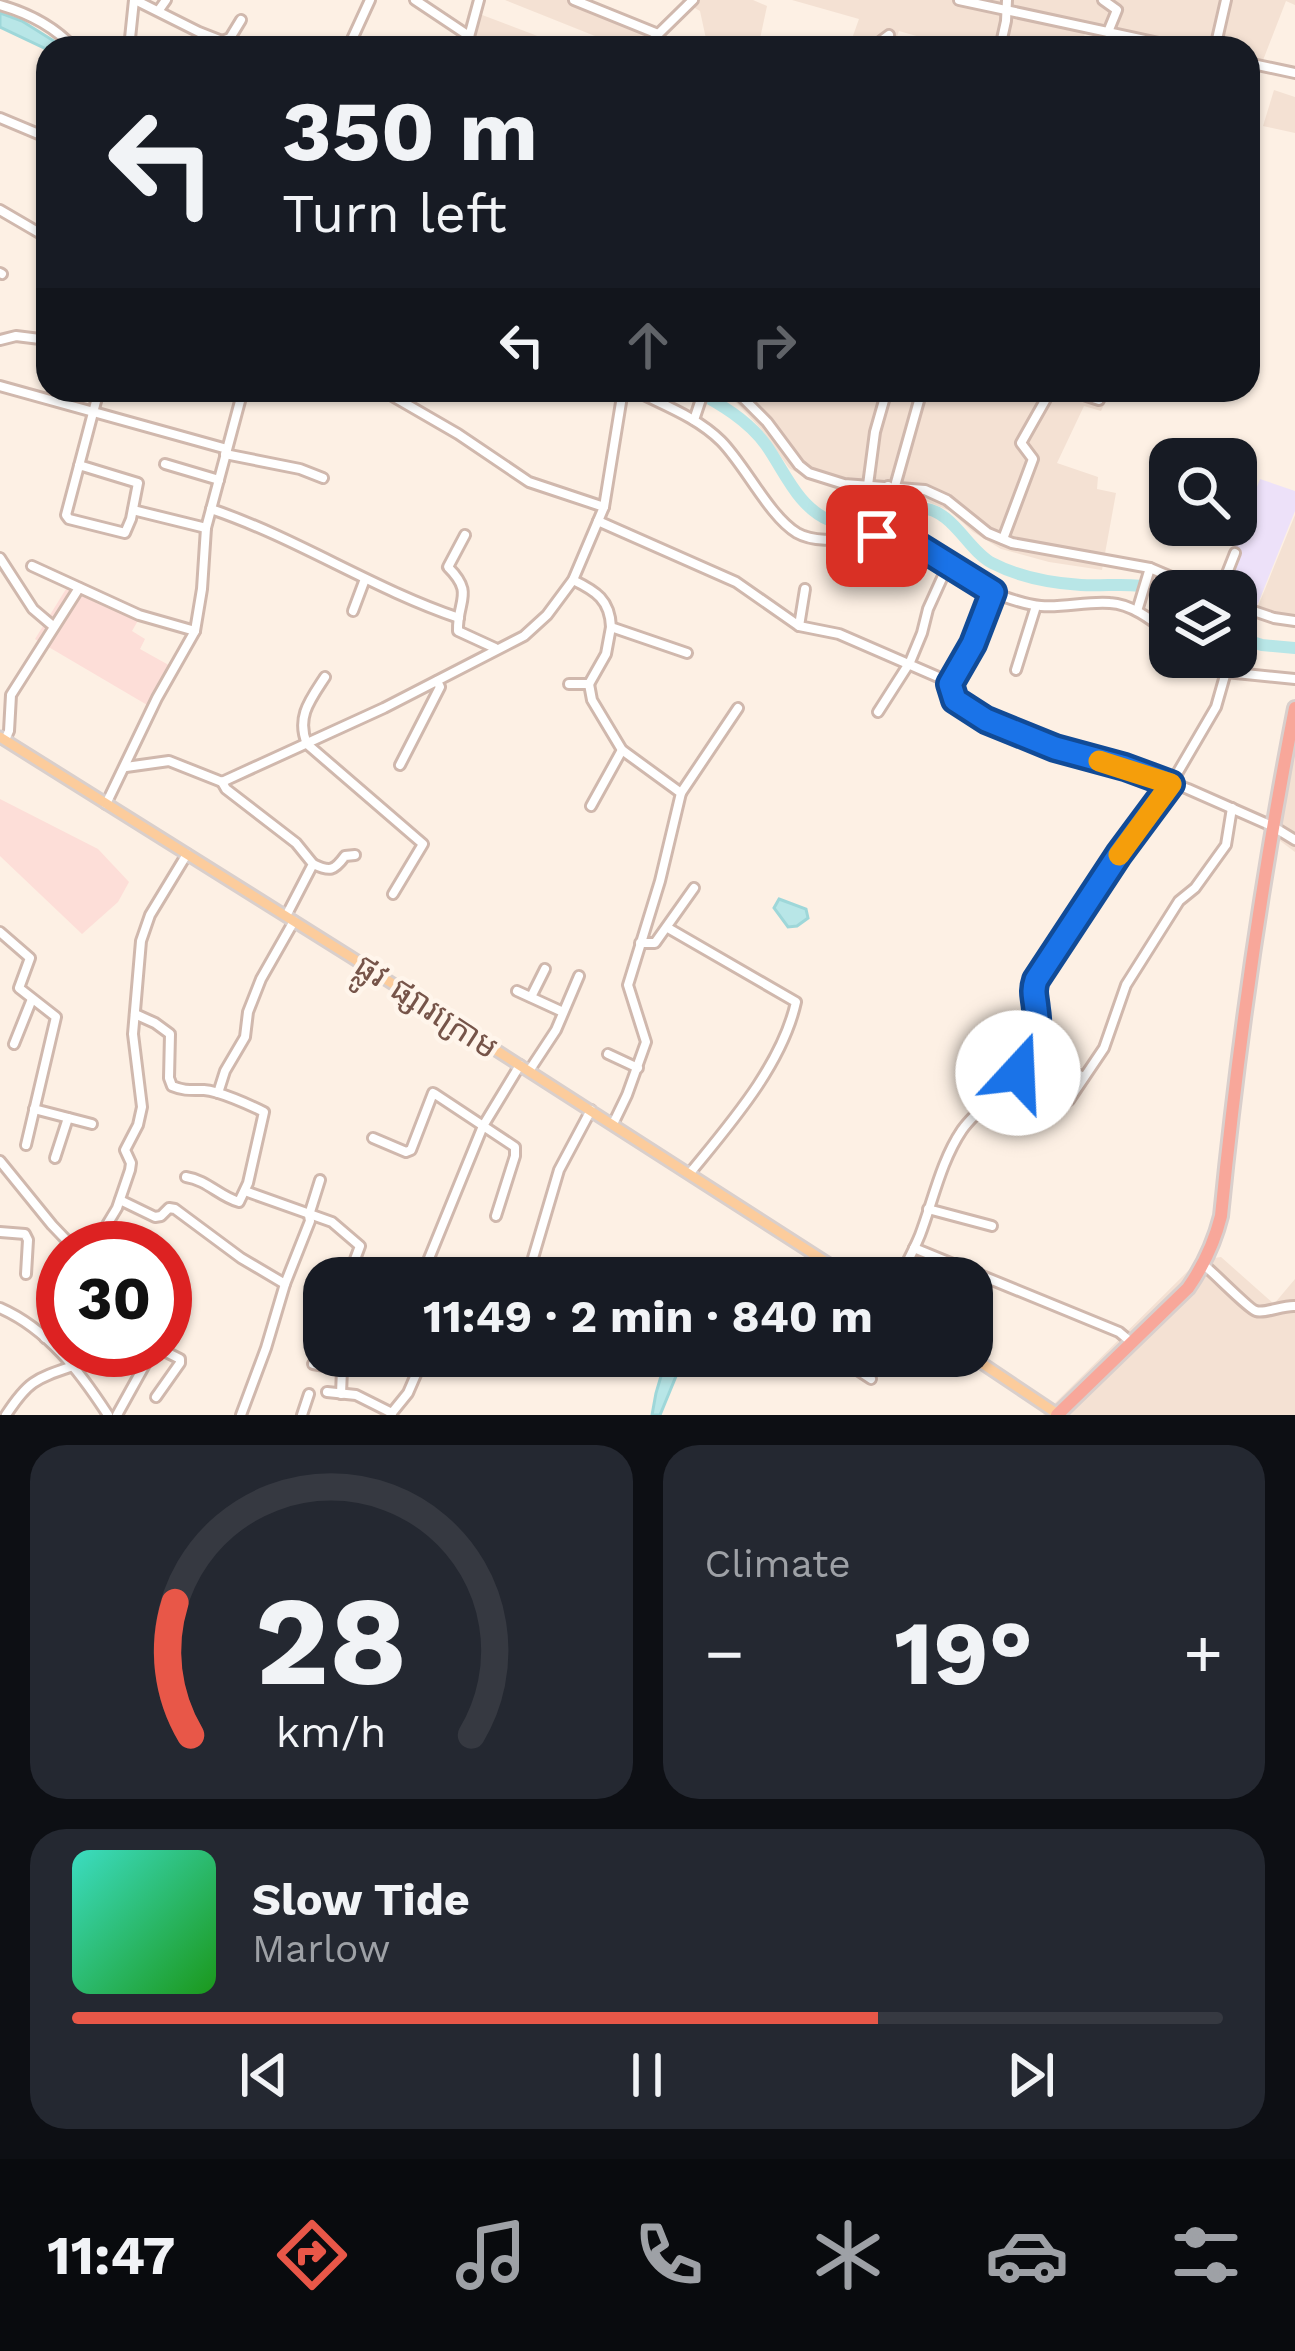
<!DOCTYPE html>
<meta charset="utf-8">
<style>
:root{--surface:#171b24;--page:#242831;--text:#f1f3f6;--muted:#9ea1a6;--line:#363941;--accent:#e85748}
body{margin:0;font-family:"Work Sans","Noto Sans Khmer",sans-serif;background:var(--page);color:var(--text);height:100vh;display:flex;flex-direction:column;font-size:45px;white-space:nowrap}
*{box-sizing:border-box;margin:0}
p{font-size:39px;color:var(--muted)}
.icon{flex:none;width:66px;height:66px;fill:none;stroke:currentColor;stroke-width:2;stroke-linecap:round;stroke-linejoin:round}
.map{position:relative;height:1415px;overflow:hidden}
.details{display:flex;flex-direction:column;gap:30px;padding:30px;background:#0d0f14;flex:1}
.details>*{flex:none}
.hud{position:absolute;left:36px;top:36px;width:1224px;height:366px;border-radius:36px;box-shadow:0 3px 9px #0004;background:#171b24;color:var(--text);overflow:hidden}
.controls{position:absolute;left:1149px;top:438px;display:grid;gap:24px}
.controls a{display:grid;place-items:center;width:108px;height:108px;border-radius:24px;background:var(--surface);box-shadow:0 3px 9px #0004;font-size:60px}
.speed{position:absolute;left:36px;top:1221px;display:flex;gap:24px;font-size:60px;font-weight:700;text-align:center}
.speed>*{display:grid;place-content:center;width:156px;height:156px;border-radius:50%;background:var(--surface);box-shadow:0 3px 9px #0004;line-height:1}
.speed .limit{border:18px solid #d22;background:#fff;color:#111}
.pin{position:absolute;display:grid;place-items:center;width:102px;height:102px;color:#fff;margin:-51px;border-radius:24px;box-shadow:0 6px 18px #0006}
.me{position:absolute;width:132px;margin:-66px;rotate:20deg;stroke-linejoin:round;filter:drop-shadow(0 0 9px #0008)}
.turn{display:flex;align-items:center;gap:42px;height:252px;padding:0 48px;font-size:54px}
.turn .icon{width:156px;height:156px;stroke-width:2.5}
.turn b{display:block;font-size:84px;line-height:102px}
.lanes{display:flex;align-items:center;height:114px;padding:0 48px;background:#0003;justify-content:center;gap:60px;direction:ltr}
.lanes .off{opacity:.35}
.big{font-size:90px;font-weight:700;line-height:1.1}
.details .widget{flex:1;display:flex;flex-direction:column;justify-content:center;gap:18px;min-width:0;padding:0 42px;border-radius:36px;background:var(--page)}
.details .dial{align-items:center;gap:0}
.dial svg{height:312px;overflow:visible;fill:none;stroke:var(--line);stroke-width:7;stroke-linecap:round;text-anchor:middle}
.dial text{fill:var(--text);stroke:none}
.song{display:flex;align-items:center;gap:36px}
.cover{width:144px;height:144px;border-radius:18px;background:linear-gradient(135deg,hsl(170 70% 55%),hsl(120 70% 35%))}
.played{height:12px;border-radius:6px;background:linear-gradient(90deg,var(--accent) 70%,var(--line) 70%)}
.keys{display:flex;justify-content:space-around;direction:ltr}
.heat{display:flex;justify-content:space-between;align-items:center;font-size:66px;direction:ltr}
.details .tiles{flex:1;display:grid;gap:30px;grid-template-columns:1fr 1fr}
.widget:last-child{grid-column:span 2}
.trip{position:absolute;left:303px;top:1257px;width:690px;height:120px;border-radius:36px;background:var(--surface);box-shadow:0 3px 9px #0004;font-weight:700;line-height:120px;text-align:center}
.tab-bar{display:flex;height:192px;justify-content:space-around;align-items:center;background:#090b0e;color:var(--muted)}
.tab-bar .icon{width:84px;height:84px}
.tab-bar .on{color:var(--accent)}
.tab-bar b{font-size:54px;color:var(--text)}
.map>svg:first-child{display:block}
</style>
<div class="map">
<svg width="1295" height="1415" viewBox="0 0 1295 1415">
<rect width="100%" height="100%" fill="#fdf0e4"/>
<g fill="#f4e1d3">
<polygon points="505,0 583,0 665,35 652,48 625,48"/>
<polygon points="681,0 753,0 767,6 758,48 708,48 700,11"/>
<polygon points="792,0 1295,0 1295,5 1286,1 1260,68 1248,65 1248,48 1162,48 1085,33 1081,48 1006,46 1004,48 944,48 941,43 899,31 893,48 811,48 815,38 849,47 859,19"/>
<polygon points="469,10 548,40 545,48 458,48"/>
<polygon points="1274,90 1295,97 1295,133 1263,126"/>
<polygon points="724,390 829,390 838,394 840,390 1111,390 1101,411 1084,406 1057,463 1098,477 1097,489 1116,493 1102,570 1049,562 1001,549 973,532 950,511 924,500 880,491 836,488 810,480 789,468 761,429"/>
<polygon points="1295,515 1295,623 1254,616"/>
<polygon points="1295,747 1295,852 1279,840"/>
<polygon points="1221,1257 1274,1304 1295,1279 1295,1415 1043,1415 1199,1260"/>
</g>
<g fill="#fdded8">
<polygon points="71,581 144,610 132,631 145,639 140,649 174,668 154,709 35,639"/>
<polygon points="0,799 98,849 129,882 118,902 82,934 0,856"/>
</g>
<polygon fill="#ede1f9" points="1260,479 1295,491 1295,511 1257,606 1236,597 1236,591 1218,590"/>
<g fill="#b8e6e7" stroke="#9ed7d9" stroke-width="3">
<polygon points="0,13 22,21 65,48 48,48 48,52 44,48 0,27"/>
<polygon points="779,899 806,909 808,918 797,926 788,927 774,908"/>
<polygon points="667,1356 682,1356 681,1364 660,1415 652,1415 656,1393"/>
</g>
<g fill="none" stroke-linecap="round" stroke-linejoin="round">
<g stroke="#b8e6e7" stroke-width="12">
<path d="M694,390C720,404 748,420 766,445C785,472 798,508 831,521C853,529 881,519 903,513C904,513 919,508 920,508C953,509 967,550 992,563C1019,577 1051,583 1081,585C1115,587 1139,579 1170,596"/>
<polyline points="1236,637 1262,645 1295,648"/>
</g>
<defs>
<g id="minor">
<polyline points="135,0 199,32 222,41 260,48"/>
<polyline points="415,0 469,36"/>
<polyline points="574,0 658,34"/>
<polyline points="959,0 1182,48"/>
<polyline points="1103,0 1117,10 1108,32"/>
<path d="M0,5C28,13 54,26 74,48"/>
<polyline points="159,10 166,0"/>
<polyline points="720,47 720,48"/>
<polyline points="129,48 134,0"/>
<polyline points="219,48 222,41 230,38 241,20"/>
<polyline points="348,48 370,0"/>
<polyline points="466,48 479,0"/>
<polyline points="644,48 693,0"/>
<polyline points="880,48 881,41 889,35"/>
<polyline points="1000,48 1006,21 1007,0"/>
<polyline points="1215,48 1226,0"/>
<polyline points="1248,63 1295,73"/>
<polyline points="0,118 48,138"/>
<polyline points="0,210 48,238"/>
<polyline points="0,273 2,274"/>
<polyline points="0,340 16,336 48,340"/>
<polyline points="0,386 227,449"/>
<polyline points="382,390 458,434 529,482 604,507"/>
<path d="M634,390C663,405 697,417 721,441C745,465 769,516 797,533C823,548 868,533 898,538C928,544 966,576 993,593C1008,598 1025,605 1041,606C1064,608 1087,601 1110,603C1132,604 1153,621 1170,634"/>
<polyline points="735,390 767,422 799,465 809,473 844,484 925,490 947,500 988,533 1012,543 1150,568 1204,591"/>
<polyline points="1069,390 1099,400"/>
<polyline points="471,391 471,390"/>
<polyline points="694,420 704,390"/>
<polyline points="225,454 300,469 323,478"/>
<polyline points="165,464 219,480"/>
<polyline points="79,465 138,483 131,519 125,533 69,519 66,515 99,390"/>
<polyline points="868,485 875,432 887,390"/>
<polyline points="888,486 888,537"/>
<polyline points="895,486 922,390"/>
<path d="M211,509C297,538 373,589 459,618"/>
<polyline points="133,510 206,528"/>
<polyline points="598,521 736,582 799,626 839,634 945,680 955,700 986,720 1055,748 1148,774 1188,789 1272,826 1295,840"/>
<path d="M465,535L448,567C475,594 457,600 458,631L495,648"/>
<polyline points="1003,539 1033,459 1021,443 1051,390"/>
<polyline points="0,558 33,609 53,626"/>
<polyline points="32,566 139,615 195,631"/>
<path d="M573,580C596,591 610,600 611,627L687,653"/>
<polyline points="1220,591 1235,553"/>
<polyline points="1236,605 1274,618 1295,621"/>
<polyline points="353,611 365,579"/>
<polyline points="1137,611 1150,568"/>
<polyline points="799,626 805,589"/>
<polyline points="1197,657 1226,672 1295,679"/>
<polyline points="1016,670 1036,606"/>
<path d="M325,677C310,700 296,717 307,744L423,844L393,894"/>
<polyline points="569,684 589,684 606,654 611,627"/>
<polyline points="589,684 592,700 622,750 681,793 660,881 628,985 646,1042 627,1095 613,1124"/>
<polyline points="949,684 973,644 993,593"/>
<polyline points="878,712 910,662 922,633 928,609 948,565"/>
<polyline points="5,740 9,731 11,695 79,588"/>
<polyline points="400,765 440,687 437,681"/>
<polyline points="126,767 169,761 222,782 384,708 524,636 547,615 573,580 604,507 623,390"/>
<polyline points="222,782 226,789 296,843 313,864 286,916"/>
<polyline points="681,793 738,708"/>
<polyline points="106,804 157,698 195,631 202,589 206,528 243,390"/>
<polyline points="591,806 622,750"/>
<path d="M313,864C330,872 334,871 345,856L355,855"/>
<path d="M668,928L796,1002C782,1065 730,1124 690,1173"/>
<polyline points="0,932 30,958 19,988 56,1017 26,1145"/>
<polyline points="640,943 655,943 694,888"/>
<polyline points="517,991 563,1012"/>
<polyline points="531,997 545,969"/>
<path d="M135,1014L155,1023L170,1034L169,1078L172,1086C184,1091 191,1090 204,1090C219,1091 250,1105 264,1112L248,1183L239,1202C220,1197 207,1180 186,1177"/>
<polyline points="980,1034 1037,1032"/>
<polyline points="14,1044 32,999"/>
<polyline points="608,1054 638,1068"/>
<polyline points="1032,1055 1084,1077"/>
<polyline points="529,1071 556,1030 579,976"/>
<polyline points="218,1093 225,1071 245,1037 248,1012 261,979 294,921"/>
<polyline points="990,1101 998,1108 1024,1121 1046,1116 1069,1100 1104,1048 1126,985 1179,901 1195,888 1226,845 1232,808"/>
<polyline points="34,1109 92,1124"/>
<polyline points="373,1138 406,1152 411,1150 433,1093 435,1094 515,1147 515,1156 496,1216"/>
<polyline points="55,1158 68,1118"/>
<polyline points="0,1161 52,1225 74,1248"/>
<polyline points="245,1191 332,1222 360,1246 348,1278"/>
<polyline points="120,1200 155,1217 161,1216 169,1208 175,1209 241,1258 285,1284"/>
<polyline points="928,1209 992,1226"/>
<polyline points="0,1232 25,1234 28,1240 26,1274"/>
<polyline points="93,1248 117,1208 130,1170 131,1163 125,1150 138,1125 142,1107 133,1034 141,941 150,915 187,854"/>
<polyline points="914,1248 1119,1332 1131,1342"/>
<polyline points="533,1258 559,1170 591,1110"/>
<path d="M1204,1265C1214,1273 1250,1310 1256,1311C1265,1314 1283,1305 1295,1306"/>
<polyline points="421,1278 483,1126 520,1065"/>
<path d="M899,1278C906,1264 914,1250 920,1235C933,1201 941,1161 962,1130C981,1103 1019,1082 1033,1054C1045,1029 1027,1002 1036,980L1119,854L1171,784L1216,707L1226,672"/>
<path d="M0,1308C48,1329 80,1372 108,1415"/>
<polyline points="310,1314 324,1319"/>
<polyline points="165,1329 177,1306"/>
<polyline points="45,1338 63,1305"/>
<polyline points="836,1356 871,1379"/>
<polyline points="313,1364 342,1369 341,1394"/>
<polyline points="327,1392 356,1395 392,1413"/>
<polyline points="156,1397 180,1363 180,1359 162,1350"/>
<polyline points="391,1414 408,1393 424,1356"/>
<path d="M6,1415C28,1381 35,1379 73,1366"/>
<polyline points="117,1415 153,1350"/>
<polyline points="241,1415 266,1348 285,1284 310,1221 309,1215 320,1180"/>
<polyline points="302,1415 309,1394"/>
</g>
<g id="major">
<polyline points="0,737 351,957 851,1278"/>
<polyline points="971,1356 1059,1415"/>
</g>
<path id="highway" d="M1057,1415L1188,1288C1204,1265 1214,1244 1221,1216C1238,1045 1262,876 1295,708"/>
</defs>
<use href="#minor" stroke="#d0b8ad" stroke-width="14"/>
<use href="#major" stroke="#d9cfcc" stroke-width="15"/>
<use href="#highway" stroke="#d9cfcc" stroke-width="18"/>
<use href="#minor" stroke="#fff" stroke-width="8"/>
<use href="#major" stroke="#fccc9c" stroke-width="9"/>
<use href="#highway" stroke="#f8a79a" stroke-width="12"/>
</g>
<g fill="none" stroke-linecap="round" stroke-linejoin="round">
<defs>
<path id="route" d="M877,536L914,543L993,592L973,644L950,684L955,700L986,720L1055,748L1125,767L1171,784L1119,854L1036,980C1032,992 1035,997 1036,1009C1040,1035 1035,1053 1018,1073"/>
</defs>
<use href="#route" stroke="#114b97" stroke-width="30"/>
<use href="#route" stroke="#1a73e8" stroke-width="21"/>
<polyline stroke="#f59e0b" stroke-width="21" points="1099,761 1171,784 1119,855"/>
</g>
<g text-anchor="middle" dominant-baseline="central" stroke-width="9" stroke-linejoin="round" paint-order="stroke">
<g font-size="33" fill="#765449" stroke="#fff5eb">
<text transform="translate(427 1006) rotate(33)">ផ្លូវ ផ្សារក្រោម</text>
</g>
</g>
</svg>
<div class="controls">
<a><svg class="icon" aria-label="search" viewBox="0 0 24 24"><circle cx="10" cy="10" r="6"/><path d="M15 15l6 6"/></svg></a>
<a><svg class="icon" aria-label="layers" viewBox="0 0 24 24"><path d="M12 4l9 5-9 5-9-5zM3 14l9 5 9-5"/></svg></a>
</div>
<div class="speed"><div class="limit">30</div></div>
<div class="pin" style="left:877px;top:536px;background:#d93025"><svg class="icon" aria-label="arrive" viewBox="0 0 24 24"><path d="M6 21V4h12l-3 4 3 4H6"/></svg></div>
<svg class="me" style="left:1018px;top:1073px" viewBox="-20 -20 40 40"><circle r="19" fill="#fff"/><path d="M0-13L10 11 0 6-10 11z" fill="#1a73e8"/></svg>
<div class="trip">11:49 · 2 min · 840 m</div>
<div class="hud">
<div class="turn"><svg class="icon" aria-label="left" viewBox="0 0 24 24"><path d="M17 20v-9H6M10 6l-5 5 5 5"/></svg><div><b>350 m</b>Turn left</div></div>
<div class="lanes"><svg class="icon" aria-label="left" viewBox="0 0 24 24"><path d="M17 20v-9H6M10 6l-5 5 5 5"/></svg><svg class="icon off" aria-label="ahead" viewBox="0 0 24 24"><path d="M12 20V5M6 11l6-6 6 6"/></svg><svg class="icon off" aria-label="right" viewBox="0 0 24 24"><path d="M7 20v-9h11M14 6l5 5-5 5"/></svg></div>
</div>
</div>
<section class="details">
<div class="tiles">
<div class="widget dial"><svg viewBox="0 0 100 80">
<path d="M14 69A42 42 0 1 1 86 69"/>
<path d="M14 69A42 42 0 0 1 10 35" stroke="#e85748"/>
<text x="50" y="56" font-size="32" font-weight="700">28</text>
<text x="50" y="72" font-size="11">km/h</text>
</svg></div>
<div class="widget"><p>Climate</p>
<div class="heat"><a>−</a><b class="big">19°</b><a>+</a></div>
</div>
<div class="widget">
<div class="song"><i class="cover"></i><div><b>Slow Tide</b><p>Marlow</p></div></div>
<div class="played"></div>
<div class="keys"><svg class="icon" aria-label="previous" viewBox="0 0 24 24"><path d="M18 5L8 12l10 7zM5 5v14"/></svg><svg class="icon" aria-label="pause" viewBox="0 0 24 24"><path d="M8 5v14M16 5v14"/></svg><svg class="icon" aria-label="next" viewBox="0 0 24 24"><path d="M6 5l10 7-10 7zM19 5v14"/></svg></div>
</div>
</div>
</section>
<nav class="tab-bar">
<b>11:47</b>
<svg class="icon on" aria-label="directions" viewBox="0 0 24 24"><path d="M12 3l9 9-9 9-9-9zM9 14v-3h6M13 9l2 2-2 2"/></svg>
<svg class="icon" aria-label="music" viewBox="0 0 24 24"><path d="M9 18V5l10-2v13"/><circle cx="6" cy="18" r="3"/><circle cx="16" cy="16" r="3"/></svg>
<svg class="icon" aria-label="phone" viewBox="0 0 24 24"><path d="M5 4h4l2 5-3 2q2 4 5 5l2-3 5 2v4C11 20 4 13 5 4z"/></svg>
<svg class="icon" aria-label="climate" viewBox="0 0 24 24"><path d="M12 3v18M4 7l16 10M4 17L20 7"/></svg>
<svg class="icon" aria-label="car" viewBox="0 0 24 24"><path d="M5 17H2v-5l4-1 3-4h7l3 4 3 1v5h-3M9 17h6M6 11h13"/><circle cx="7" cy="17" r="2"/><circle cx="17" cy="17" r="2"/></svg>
<svg class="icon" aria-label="filters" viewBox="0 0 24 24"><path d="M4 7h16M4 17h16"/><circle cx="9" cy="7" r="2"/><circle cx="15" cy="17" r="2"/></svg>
</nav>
